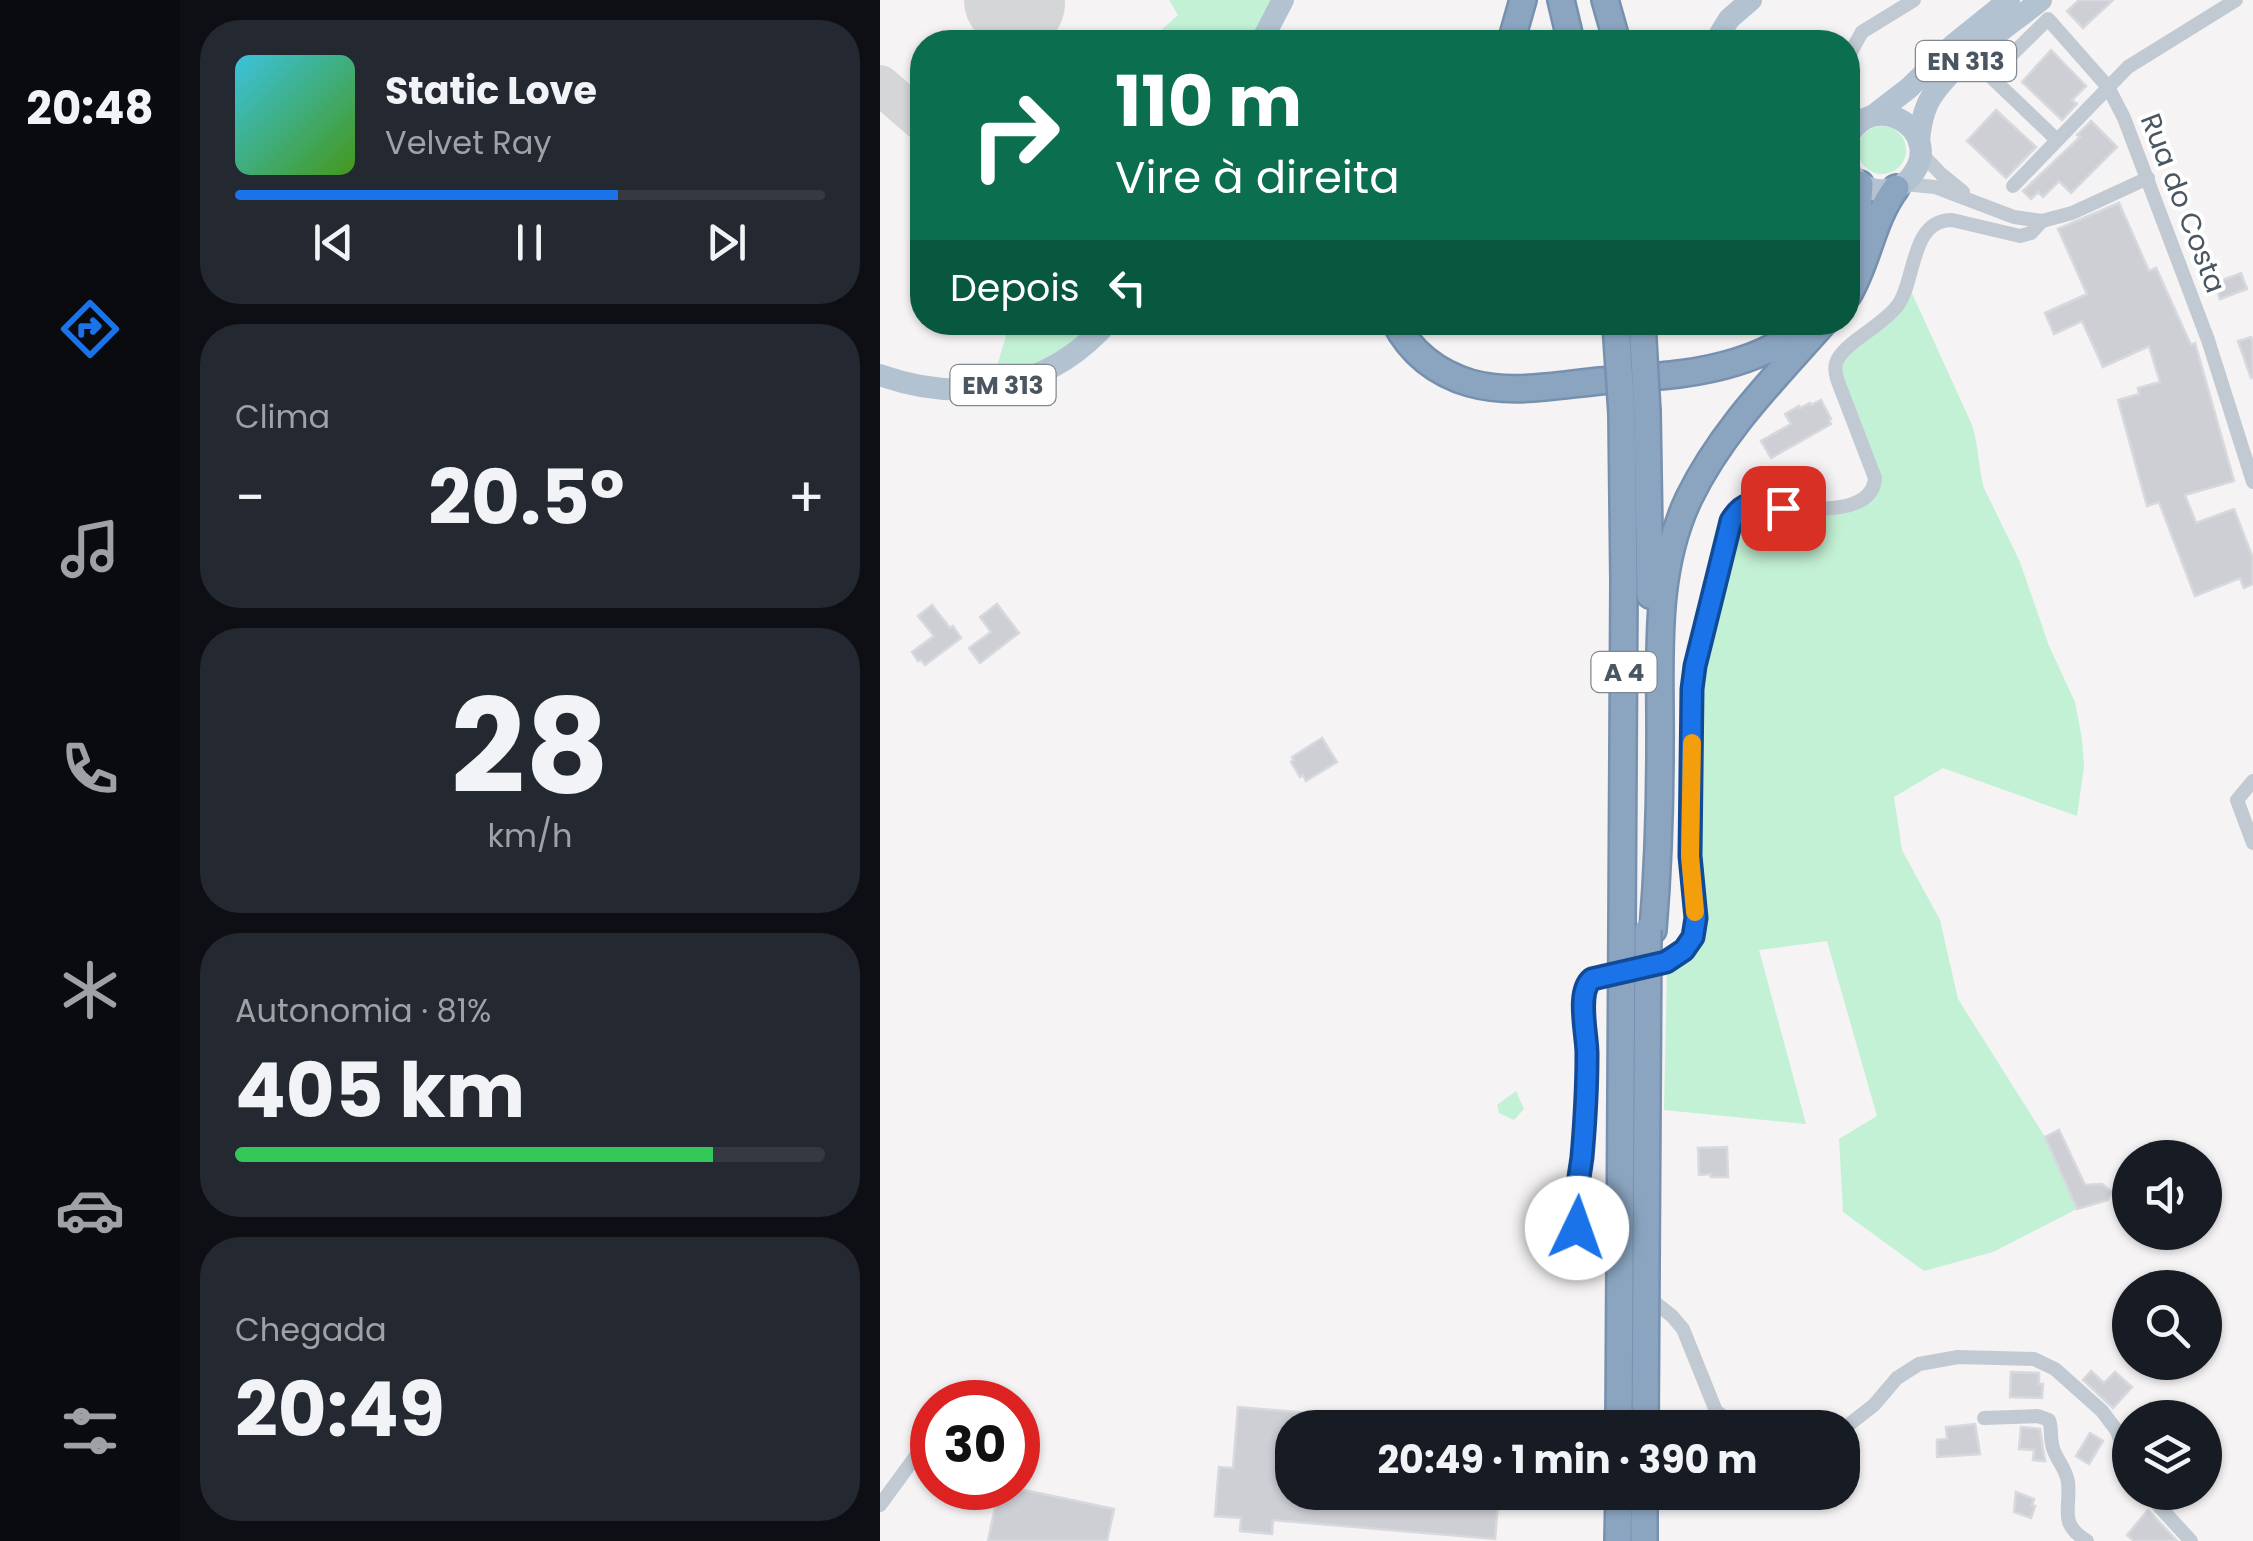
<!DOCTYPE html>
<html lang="pt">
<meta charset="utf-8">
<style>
:root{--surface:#171b24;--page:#242831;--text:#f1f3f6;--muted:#9ea1a6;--line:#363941;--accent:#1a73e8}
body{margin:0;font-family:Poppins,sans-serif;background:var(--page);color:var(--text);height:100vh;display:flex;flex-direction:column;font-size:38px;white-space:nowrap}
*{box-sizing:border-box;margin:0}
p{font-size:32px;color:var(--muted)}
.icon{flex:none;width:55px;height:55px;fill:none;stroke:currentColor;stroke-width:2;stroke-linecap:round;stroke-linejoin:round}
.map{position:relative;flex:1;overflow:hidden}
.drawer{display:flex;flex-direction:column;gap:20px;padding:20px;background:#0d0f14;width:700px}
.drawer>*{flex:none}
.top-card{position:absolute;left:30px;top:30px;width:950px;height:305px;border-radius:40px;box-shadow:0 2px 8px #0004;background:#0b6e4f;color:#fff;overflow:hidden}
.buttons{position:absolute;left:1232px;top:1140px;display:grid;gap:20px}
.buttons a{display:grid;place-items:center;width:110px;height:110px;border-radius:50%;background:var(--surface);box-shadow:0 2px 8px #0004;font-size:50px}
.speed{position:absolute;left:30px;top:1380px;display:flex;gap:20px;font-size:50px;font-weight:700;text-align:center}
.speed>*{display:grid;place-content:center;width:130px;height:130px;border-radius:50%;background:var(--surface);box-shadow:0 2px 8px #0004;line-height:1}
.speed .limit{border:15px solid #d22;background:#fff;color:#111}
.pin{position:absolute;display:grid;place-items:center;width:85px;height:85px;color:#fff;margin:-42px;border-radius:20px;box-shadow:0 5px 15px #0006}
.me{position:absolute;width:110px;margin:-55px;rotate:3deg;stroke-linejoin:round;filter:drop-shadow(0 0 8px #0008)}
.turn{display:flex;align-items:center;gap:35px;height:210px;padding:0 40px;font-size:45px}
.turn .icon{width:130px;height:130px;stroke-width:2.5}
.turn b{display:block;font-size:70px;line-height:85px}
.then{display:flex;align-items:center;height:95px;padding:0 40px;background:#0003;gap:20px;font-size:38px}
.big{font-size:75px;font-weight:700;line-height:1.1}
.drawer .card{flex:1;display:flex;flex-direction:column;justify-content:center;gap:15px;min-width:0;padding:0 35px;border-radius:40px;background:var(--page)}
.drawer .dial{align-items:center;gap:0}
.dial b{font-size:130px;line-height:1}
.song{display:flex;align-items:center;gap:30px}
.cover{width:120px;height:120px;border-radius:15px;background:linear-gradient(135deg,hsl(190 70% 55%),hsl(100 70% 35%))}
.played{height:10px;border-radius:5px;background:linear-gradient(90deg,var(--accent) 65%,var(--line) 65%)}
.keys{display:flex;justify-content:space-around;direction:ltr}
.heat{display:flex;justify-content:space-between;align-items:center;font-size:55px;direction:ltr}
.charge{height:15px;border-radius:8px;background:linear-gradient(90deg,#34c759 81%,var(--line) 0)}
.trip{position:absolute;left:395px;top:1410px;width:585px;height:100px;border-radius:40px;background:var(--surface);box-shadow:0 2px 8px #0004;font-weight:700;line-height:100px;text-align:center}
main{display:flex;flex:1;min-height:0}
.tabs{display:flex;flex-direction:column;width:180px;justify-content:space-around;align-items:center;background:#090b0e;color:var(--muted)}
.tabs .icon{width:70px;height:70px}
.tabs .current{color:var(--accent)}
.tabs b{font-size:45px;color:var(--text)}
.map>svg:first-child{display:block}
</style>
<main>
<nav class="tabs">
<b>20:48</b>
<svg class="icon current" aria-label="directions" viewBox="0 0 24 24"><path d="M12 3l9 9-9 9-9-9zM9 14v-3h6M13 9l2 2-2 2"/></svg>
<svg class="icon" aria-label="music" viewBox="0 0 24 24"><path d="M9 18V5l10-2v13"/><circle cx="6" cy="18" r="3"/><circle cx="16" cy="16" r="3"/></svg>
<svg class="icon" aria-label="phone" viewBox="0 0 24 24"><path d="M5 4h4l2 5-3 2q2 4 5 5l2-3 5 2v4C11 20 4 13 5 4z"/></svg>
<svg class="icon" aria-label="climate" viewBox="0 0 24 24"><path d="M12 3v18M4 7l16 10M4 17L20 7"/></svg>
<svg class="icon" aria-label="car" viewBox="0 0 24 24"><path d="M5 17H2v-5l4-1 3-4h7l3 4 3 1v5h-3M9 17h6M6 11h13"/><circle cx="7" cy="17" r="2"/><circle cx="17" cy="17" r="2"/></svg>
<svg class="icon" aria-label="filters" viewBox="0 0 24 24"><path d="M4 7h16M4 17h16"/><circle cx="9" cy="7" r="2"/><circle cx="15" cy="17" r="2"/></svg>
</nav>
<section class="drawer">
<div class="card">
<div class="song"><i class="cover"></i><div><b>Static Love</b><p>Velvet Ray</p></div></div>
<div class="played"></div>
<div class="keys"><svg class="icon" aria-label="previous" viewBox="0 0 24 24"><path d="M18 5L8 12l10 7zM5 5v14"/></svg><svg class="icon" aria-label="pause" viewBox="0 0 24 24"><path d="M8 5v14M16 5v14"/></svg><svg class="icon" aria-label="next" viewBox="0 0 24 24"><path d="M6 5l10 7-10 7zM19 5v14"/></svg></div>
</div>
<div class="card"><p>Clima</p>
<div class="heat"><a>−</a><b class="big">20.5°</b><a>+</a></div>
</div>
<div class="card dial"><b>28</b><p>km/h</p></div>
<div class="card"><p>Autonomia · 81%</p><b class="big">405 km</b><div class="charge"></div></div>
<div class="card"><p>Chegada</p><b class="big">20:49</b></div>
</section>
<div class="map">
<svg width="1373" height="1541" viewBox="0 0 1373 1541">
<rect width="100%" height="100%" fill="#f5f3f3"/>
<g fill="#c3f1d5">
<polygon points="289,0 395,0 373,42 268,42 298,15"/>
<circle cx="1002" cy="150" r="24"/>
<path d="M1031,291L1092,425C1099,446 1098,467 1104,488L1140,562L1169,646L1195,702L1202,739L1204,767L1197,816L1063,768L1014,797L1022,850L1060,920L1078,999L1165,1137L1197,1209L1113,1252L1044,1271L963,1212L959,1139L997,1116L947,941L879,950L926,1124L784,1110L787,970L811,953L822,935V908L816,870V702L821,660L857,520L865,511C898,507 998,534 1000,479L961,380L962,364L973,350L1005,326Z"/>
<path d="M130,323H217C184,351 154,366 113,379Z"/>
<polygon points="636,1091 644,1109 634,1120 619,1113 617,1105"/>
</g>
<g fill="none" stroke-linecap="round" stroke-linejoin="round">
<polyline stroke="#d5d6d8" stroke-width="40" points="0,85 42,121"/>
<polyline stroke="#d5d6d8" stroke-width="98" points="133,0 136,3"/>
</g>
<g fill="#cdcfd5" stroke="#d7d9de" stroke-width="2.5">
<polygon points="1199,0 1233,0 1203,28 1187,11"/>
<polygon points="1171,50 1206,86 1192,100 1197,104 1182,120 1142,82"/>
<polygon points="1116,110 1156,147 1126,178 1087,141"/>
<polygon points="1211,121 1237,147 1191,193 1179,181 1163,197 1158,192 1151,199 1143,191 1200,137 1197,135"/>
<polygon points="1239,203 1269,271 1276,268 1311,345 1315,343 1354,481 1305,495 1316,523 1354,509 1373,558 1373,584 1364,588 1360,578 1315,596 1279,502 1267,506 1238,400 1259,394 1258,388 1280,382 1269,346 1223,367 1202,321 1174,334 1165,313 1207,294 1178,229"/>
<polygon points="1361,273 1367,289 1340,299 1335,283"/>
<polygon points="1371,337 1373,343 1373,377 1371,378 1358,341"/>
<polygon points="941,400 951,419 949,420 951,424 891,458 881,441 911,424 905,414 919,406 920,408 930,403 931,405"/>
<polygon points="117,604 139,633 100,663 89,648 111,632 100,617"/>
<polygon points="52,605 70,628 73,626 81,638 45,665 41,660 38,661 32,652 54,636 38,616"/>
<polygon points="442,738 457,762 426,781 423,775 420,777 411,762 414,760 412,757"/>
<polygon points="1179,1130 1205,1185 1222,1184 1232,1192 1228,1200 1197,1209 1165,1137"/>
<polygon points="847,1147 848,1177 831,1177 831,1174 819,1175 818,1148"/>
<polygon points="1211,1371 1224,1383 1235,1372 1252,1387 1233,1408 1203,1380"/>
<polygon points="1131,1372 1159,1373 1159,1384 1163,1384 1162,1398 1130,1397"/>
<polygon points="358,1407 499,1419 498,1428 412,1428 412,1492 619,1492 615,1539 393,1520 392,1534 360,1531 361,1518 335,1516 339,1467 353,1468"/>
<polygon points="1095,1424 1100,1454 1057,1457 1057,1440 1067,1439 1066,1427"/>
<polygon points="1141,1427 1160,1429 1165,1461 1153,1460 1154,1450 1139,1449"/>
<polygon points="1210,1433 1223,1441 1209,1464 1196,1456"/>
<polygon points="119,1488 135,1488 234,1509 227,1541 108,1541"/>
<polygon points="1136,1492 1154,1499 1152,1505 1155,1506 1151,1518 1134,1512"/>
<polygon points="1268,1510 1297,1541 1254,1541 1247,1535"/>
</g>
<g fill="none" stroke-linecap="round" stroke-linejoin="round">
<defs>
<g id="highway">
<polyline points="681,0 691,42"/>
<polyline points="725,0 737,42"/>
<polyline points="631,42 643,0"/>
<polyline points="968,245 978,217 980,184"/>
<path d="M968,295C988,262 992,220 1016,188"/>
<path d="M515,322C531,353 557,373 590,383C632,395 678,385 720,381C765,377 812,376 856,362C883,354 909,340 930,322"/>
<polyline points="767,412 770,595"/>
<polyline points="742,414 744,581 742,929"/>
<path d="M773,930C778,869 780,808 780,746C781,663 772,575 809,498C842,430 895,378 944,322"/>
<polyline points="738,1541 739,1492"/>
<polyline points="764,1541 764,1492"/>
</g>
</defs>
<use href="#highway" stroke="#7690ad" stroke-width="30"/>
<g stroke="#c1cad2" stroke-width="14">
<polyline points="968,57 982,32 1034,0"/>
<polyline points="1177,140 1110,76 1168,19 1228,87 1244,118 1328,340 1373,482"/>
<polyline points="1040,152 1061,174 1083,192"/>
<polyline points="1024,184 1055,187 1134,217 1162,221 1192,213 1268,178"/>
<polyline points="1133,186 1248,67 1356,0"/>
<polyline points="1373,781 1357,800 1373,843"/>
<path d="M739,1275C718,1258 700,1245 696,1218C699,1160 708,1104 707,1046C706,1026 695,993 712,979L786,962L804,950L813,937L815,917L809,850L813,681L851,521L860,508L868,504C897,504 992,525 995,478L957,379C955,371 954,364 959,357C971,339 1002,326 1018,305C1036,280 1030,220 1072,220L1140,236L1151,233L1162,221"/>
<polyline points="764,1294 792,1316 803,1329 836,1411 848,1420 877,1428"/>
<path d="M1104,1418L1158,1416L1169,1420C1172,1429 1170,1435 1172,1444C1174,1458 1186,1467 1188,1482C1191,1510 1178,1523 1207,1541"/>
<polyline points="962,1430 994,1405 1017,1378 1039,1364 1078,1357 1154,1359 1175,1369 1222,1411 1237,1431 1250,1467"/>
<polyline points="1266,1492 1311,1541"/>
<polyline points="0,1505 52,1434"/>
</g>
<g stroke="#b3c2d1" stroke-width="22">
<polyline points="381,42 403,0"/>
<polyline points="835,42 849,19 871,0"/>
<polyline points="994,115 1029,88 1073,45 1129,0"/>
<path d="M968,137C994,87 1064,131 1033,174C1027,183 1017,189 1006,190C989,192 976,183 968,168"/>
<path d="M1039,142C1040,128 1042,116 1048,103C1066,67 1129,26 1161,0"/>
<path d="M0,375C82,404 169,390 228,322"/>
</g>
<use href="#highway" stroke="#8ba5c1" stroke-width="25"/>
<defs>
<g id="highway-bridge">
<polyline points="762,322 767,412"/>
<polyline points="736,324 742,414"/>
<polyline points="739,1428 742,929"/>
<polyline points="765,1428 768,930"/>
</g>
</defs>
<use href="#highway-bridge" stroke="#7690ad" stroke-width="30" stroke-linecap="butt"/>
<use href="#highway-bridge" stroke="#8ba5c1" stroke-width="25"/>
</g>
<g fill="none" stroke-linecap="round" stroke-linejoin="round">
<defs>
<path id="route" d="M697,1228C693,1205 699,1180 702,1157C705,1122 707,1089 707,1054C707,1033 696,992 712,979L786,962L804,950L813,937L816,918L810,856L812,689L815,666L851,521C866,496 878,505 903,508"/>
</defs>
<use href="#route" stroke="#114b97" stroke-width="25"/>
<use href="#route" stroke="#1a73e8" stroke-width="18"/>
<polyline stroke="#f59e0b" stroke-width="18" points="812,743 810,856 815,912"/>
</g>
<g text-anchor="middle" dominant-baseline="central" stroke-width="8" stroke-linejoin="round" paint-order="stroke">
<g fill="#fff" stroke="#808990" stroke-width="2.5">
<rect x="1036" y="41" width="100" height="40" rx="8"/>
<rect x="70.5" y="365" width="105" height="40" rx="8"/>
<rect x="711.5" y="652" width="65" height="40" rx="8"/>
</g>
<g font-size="25" font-weight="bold" fill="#4a5661">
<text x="1086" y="61">EN 313</text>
<text x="123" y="385">EM 313</text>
<text x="744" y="672">A 4</text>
</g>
<g font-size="28" fill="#4a5661" stroke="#fff">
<text transform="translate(1303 203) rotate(69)">Rua do Costa</text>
</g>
</g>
</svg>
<div class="buttons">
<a><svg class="icon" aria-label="sound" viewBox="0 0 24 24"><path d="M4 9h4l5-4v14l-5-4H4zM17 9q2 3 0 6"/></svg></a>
<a><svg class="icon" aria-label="search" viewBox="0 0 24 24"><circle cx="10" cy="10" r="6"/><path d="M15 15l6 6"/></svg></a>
<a><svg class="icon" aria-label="layers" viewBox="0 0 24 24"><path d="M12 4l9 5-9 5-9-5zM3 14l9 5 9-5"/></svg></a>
</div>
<div class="speed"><div class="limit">30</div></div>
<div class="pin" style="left:903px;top:508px;background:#d93025"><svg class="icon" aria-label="arrive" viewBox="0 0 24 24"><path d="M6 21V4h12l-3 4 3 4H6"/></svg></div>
<svg class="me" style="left:697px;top:1228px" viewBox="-20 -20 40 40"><circle r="19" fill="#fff"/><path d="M0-13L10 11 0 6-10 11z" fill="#1a73e8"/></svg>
<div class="trip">20:49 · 1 min · 390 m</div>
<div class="top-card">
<div class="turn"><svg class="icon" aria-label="right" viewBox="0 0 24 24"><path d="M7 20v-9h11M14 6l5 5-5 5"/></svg><div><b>110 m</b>Vire à direita</div></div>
<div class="then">Depois<svg class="icon" aria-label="left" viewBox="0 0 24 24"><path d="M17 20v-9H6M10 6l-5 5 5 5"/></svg></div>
</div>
</div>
</main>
